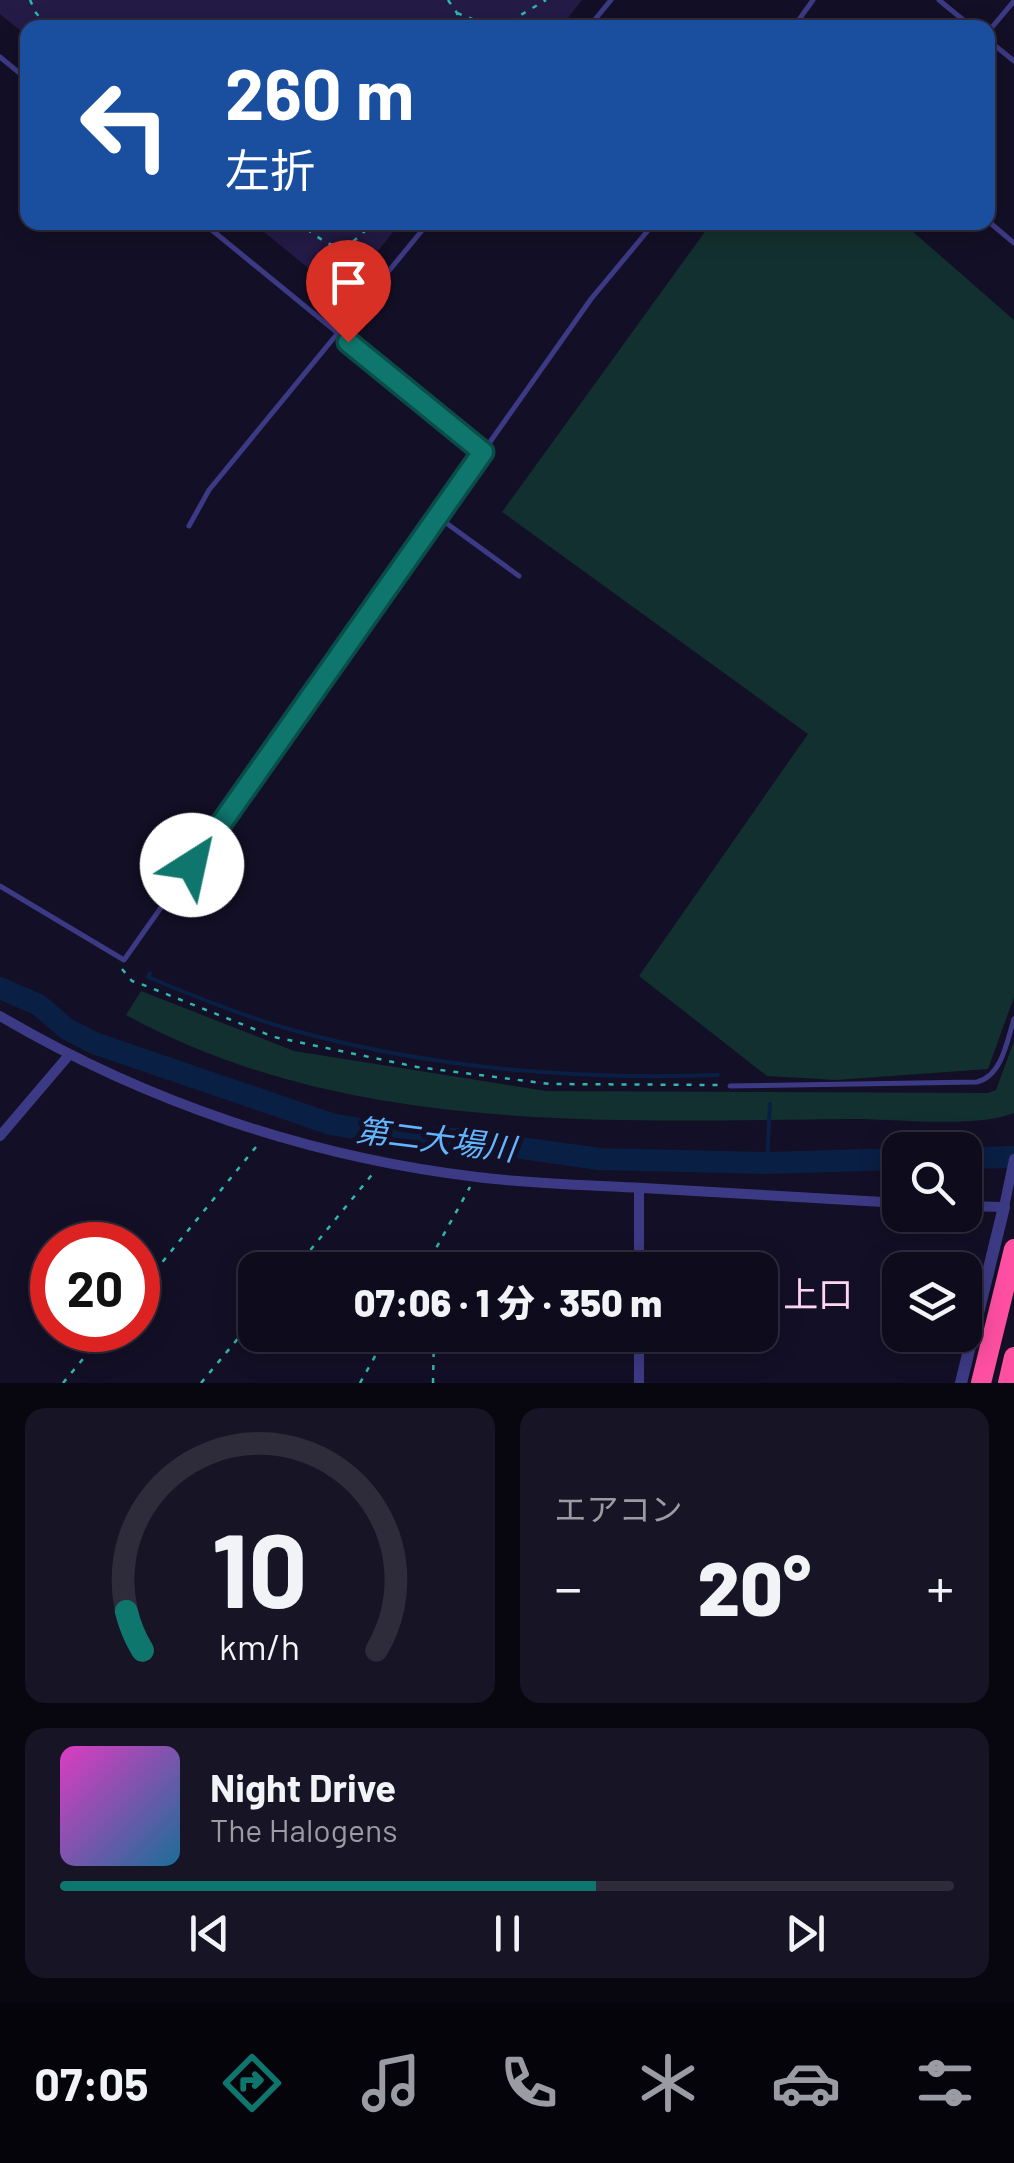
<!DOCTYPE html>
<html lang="ja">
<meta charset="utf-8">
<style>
:root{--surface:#0e0b1c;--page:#171425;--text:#f1f3f6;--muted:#9b9ba3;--line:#2e2b3b;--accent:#0f766e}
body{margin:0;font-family:Barlow,"Noto Sans JP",sans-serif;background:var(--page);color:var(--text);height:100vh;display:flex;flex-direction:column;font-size:38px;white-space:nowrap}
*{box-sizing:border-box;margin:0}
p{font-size:32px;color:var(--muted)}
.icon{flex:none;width:55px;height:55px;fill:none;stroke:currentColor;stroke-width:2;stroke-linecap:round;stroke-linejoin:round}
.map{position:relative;height:1383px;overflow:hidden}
.drawer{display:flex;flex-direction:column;gap:25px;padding:25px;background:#08060f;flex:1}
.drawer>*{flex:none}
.hud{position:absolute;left:20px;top:20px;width:975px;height:210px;border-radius:20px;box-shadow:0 5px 25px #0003,0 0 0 2px var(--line);background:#1a4fa0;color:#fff;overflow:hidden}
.controls{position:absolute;left:882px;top:1132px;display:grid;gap:20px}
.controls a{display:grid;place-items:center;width:100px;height:100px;border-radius:20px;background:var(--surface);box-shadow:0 5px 25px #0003,0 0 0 2px var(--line);font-size:50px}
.speed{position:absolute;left:30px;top:1222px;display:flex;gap:20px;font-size:50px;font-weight:700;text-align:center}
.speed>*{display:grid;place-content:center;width:130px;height:130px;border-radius:50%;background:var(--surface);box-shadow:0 5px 25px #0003,0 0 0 2px var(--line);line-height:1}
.speed .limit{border:15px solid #d22;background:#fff;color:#111}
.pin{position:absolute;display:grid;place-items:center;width:85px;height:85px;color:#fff;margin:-102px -42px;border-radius:50% 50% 50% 0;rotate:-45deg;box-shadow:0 0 10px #0007}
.pin .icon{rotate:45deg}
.me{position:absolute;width:110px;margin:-55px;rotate:35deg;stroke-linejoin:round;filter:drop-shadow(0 0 8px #0008)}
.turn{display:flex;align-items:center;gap:35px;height:210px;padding:0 40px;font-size:45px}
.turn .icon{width:130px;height:130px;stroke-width:2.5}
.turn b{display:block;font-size:70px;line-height:85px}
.big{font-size:75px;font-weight:800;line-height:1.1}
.drawer .tile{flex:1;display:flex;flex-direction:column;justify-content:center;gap:15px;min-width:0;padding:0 35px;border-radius:20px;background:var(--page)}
.drawer .dial{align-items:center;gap:0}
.dial svg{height:260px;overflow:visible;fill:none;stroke:var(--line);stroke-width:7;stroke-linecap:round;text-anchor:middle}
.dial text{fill:var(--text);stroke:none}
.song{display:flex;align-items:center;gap:30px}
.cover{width:120px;height:120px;border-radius:15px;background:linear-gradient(135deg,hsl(310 70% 55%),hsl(200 70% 35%))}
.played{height:10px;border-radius:5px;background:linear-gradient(90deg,var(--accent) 60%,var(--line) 60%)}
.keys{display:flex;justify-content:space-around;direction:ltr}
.heat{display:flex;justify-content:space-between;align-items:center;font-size:55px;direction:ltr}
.drawer .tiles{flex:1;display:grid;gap:25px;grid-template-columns:1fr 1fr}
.tile:last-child{grid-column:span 2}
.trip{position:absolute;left:238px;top:1252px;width:540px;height:100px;border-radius:20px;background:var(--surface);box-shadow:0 5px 25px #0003,0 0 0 2px var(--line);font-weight:800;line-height:100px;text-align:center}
.dock{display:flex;height:160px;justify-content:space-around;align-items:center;background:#06040b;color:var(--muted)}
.dock .icon{width:70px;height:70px}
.dock .active{color:var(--accent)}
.dock b{font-size:45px;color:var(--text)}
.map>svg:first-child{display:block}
</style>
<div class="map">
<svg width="1014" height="1383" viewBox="0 0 1014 1383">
<rect width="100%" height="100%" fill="#130f26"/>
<g fill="#12302f">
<polygon points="712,222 903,223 1014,320 1014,997 988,1069 836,1080 767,1076 639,976 808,734 502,512"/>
<path d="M141,991L294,1051L546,1091L988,1093L996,1090L1014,1041V1113C976,1129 893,1118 848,1119C606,1121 345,1135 126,1015Z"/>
</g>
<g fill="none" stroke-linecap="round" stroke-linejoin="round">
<g stroke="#0a1f44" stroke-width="4">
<path d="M150,973L148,977C200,999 253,1020 307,1034C441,1069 581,1080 718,1075"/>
<polyline points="767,1163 770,1104"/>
</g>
<g stroke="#0a1f44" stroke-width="22">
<polyline points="0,988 39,1005 67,1029 94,1043 331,1124 410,1138 457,1139 599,1159 767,1163 900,1159"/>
<polyline points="965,1158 1014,1157"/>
</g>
</g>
<g fill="#241b47">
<polygon points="0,0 582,0 560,28 28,28 28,37 0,14"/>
<polygon points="252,222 401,222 342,296"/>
</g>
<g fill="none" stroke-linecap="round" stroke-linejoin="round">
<g stroke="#2fb8b0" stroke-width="2.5" stroke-dasharray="5 8" stroke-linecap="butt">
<polyline points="30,0 36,13 49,28"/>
<polyline points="448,0 457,13 459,28"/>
<polyline points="457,13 485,24 503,23"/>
<polyline points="499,28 546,0"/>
<path d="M296,222C334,247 339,261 373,222"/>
<polyline points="122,969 132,981 141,984 274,1037 417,1067 550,1084 719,1085"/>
<polyline points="294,1270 375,1171"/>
<polyline points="424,1270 470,1187"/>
<polyline points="434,1270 434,1253"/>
<polyline points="138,1292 260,1142"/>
<polyline points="63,1383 107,1330"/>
<polyline points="201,1383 255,1318"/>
<polyline points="360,1383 387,1335"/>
<polyline points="433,1383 434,1335"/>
</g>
<g stroke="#3d3a85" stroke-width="5">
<polyline points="939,0 973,28"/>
<polyline points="588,28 611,0"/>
<polyline points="793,28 813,0"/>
<polyline points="988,32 1014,1"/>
<polyline points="988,40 1014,61"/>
<polyline points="0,57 28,80"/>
<polyline points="988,221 1014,243"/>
<polyline points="202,222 483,452"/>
<polyline points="438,517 519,576"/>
<polyline points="189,526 209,490 429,222"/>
<polyline points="0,886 124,960 591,299 655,222"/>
<path d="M730,1086L977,1082C1002,1076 1007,1041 1014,1019"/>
</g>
<g stroke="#3d3a85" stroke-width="10">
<path d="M0,1016C146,1102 309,1157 477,1177C532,1184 588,1185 643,1188C729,1193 814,1198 900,1203"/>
<polyline points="0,1136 69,1055"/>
<polyline points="965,1206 1004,1207 1014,1159"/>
<polyline points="639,1270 639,1188"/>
<polyline points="639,1383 639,1335"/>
</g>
<polyline stroke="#3d3a85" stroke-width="12" points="961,1383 1004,1207"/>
<polyline stroke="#ff4fa3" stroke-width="20" points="1008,1383 1014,1357"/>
<polyline stroke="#ff4fa3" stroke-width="20" points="981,1383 1014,1249"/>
</g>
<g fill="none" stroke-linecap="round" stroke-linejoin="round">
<defs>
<polyline id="route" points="192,865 483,452 348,342"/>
</defs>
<use href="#route" stroke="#0a4d48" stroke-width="25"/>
<use href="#route" stroke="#0f766e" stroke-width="18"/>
</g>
<g text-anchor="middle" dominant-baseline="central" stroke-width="10" stroke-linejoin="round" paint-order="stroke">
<g font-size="32" font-style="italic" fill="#62b6ff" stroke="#130f26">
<text transform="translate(436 1138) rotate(7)">第二大場川</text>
</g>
<g font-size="35" fill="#ffd6f0" stroke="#130f26">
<text x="818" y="1293">上口</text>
</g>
</g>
</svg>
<div class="controls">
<a><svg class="icon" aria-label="search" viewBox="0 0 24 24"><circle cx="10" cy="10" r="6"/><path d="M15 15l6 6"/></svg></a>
<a><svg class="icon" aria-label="layers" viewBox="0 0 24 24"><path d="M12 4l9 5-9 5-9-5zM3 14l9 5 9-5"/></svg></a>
</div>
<div class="speed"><div class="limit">20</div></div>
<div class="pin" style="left:348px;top:342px;background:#d93025"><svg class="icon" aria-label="arrive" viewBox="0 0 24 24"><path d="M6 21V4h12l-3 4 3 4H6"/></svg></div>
<svg class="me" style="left:192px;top:865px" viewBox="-20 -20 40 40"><circle r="19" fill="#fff"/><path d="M0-13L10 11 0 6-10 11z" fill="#0f766e"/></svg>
<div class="trip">07:06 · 1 分 · 350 m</div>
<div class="hud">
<div class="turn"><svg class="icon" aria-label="left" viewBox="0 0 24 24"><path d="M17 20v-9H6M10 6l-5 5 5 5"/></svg><div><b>260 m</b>左折</div></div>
</div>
</div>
<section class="drawer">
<div class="tiles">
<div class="tile dial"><svg viewBox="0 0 100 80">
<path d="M14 69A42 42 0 1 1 86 69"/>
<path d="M14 69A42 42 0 0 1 9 57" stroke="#0f766e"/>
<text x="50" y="56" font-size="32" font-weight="700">10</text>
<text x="50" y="72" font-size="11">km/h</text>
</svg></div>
<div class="tile"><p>エアコン</p>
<div class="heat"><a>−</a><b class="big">20°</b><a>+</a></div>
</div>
<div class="tile">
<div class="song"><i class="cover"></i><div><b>Night Drive</b><p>The Halogens</p></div></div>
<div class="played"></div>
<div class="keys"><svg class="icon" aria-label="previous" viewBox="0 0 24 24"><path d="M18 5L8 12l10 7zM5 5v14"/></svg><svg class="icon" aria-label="pause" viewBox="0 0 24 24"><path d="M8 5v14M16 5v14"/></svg><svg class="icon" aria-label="next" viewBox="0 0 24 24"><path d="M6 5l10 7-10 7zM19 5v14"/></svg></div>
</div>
</div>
</section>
<nav class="dock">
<b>07:05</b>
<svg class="icon active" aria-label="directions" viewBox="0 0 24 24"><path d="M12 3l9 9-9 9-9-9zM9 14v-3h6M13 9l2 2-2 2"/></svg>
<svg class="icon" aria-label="music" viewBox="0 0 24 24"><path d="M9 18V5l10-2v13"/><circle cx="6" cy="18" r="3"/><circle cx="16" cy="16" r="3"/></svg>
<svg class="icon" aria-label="phone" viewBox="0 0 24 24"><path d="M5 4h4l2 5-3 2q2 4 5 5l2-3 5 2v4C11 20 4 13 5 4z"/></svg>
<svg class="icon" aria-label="climate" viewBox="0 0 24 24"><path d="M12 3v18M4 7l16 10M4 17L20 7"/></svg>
<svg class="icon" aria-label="car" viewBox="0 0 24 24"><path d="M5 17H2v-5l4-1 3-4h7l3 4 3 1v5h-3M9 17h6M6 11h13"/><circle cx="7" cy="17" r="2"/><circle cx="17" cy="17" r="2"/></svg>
<svg class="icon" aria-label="filters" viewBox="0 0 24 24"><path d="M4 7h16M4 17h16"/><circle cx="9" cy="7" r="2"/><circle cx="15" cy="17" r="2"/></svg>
</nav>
